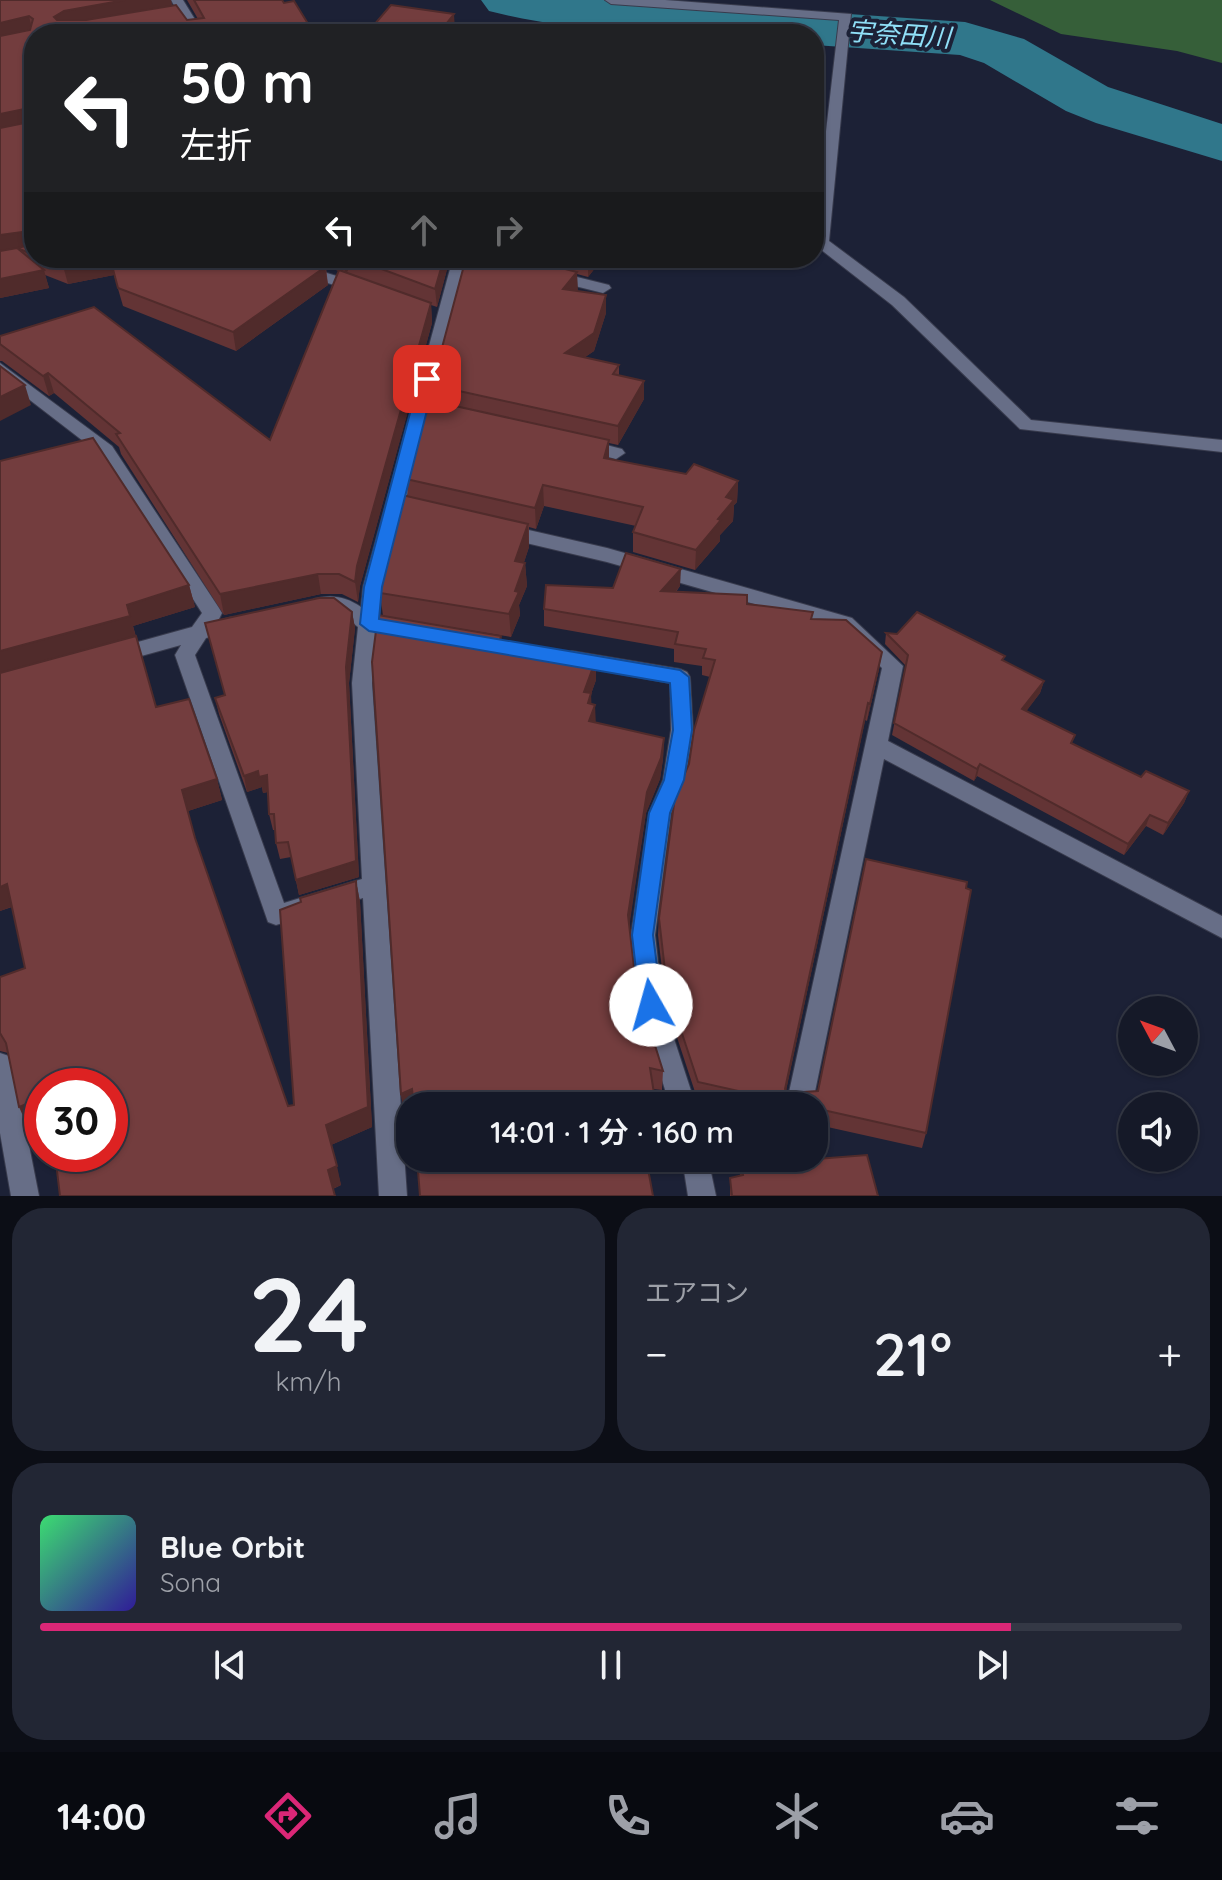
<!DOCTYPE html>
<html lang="ja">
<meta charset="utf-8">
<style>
:root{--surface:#151928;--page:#222634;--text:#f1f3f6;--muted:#9da0a8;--line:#343845;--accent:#db2777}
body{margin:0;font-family:Quicksand,"Noto Sans JP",sans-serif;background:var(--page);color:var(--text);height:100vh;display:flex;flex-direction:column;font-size:30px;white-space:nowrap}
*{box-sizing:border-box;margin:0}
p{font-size:26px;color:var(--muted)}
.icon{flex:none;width:44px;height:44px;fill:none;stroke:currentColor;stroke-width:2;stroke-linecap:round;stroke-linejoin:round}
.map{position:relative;height:1196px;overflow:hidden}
.sheet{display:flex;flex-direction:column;gap:12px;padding:12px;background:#0c0e16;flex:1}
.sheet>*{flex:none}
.banner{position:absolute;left:24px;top:24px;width:800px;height:244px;border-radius:32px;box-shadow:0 2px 6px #0004,0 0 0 2px var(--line);background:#202124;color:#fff;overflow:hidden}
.needle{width:52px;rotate:311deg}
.fabs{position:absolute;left:1118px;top:996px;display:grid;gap:16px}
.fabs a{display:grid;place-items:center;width:80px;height:80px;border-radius:50%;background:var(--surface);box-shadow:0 2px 6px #0004,0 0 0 2px var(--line);font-size:40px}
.speed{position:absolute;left:24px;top:1068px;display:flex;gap:16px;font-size:40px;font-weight:700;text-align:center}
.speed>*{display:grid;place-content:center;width:104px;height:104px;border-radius:50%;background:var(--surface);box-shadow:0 2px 6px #0004,0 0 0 2px var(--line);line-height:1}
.speed .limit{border:12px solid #d22;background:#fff;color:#111}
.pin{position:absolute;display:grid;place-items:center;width:68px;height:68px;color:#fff;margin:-34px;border-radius:16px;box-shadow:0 4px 12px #0006}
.me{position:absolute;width:88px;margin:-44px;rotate:353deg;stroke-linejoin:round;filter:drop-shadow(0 0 6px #0008)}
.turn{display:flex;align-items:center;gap:28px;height:168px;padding:0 24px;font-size:36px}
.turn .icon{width:104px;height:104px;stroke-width:2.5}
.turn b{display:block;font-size:56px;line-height:68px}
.lanes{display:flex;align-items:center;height:76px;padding:0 24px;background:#0003;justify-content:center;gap:40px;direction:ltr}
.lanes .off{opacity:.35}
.big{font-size:60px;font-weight:600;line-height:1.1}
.sheet .card{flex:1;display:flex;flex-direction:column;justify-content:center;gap:12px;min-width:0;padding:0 28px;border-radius:32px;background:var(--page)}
.sheet .dial{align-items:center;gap:0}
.dial b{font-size:104px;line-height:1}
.song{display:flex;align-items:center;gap:24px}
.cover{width:96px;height:96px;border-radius:12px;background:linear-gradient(135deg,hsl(140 70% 55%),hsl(250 70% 35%))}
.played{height:8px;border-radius:4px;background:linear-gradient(90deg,var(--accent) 85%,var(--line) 85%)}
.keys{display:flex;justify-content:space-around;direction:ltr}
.heat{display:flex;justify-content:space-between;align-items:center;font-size:44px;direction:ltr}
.sheet .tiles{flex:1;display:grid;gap:12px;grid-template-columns:1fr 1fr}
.card:last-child{grid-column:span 2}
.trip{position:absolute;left:396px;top:1092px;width:432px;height:80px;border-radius:32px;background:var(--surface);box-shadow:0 2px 6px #0004,0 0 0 2px var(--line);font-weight:600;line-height:80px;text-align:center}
.tabs{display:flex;height:128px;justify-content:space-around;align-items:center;background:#080a10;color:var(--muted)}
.tabs .icon{width:56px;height:56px}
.tabs .active{color:var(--accent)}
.tabs b{font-size:36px;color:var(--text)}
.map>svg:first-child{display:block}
</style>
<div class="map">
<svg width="1222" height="1196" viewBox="0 0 1222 1196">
<rect width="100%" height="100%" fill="#1c2136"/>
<polygon fill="#365f39" points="990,0 1222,0 1222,63 1177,51 1061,34"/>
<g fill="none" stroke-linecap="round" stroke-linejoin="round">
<path fill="#30778b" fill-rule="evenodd" d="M481,0H647L965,22L1024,39L1108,87L1222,124V161L1096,123L1066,111L984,63L960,55L814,45V34C706,34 595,38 489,11Z"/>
<defs>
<g id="street">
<polygon points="171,0 183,0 204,34 190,34"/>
<polygon points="605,0 665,0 851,14 829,241 904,297 1031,420 1222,440 1222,452 1020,429 892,305 815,245 814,234 839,20 611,4"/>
<polygon points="253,258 278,258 366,285 368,288 366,291 354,291 255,261"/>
<path d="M453,258H469L383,587L379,619L409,625L412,630L409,635L402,637L378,633L372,683L407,1196H379L363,898L276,925L268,922L175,655L181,645L116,663L109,660L106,655L109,650L192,627L202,613L100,454L0,377V363L112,446L219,608L222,613L218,621L232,617L239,619L242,624L239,629L206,638L195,655L284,903L362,879L352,683L358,627L338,611L314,609L311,604L314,599C332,594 346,597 361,607L363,587Z"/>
<polygon points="672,258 738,258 736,261 706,267 674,261"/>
<polygon points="553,271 609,285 611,288 603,293 547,279 547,273"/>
<polygon points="583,439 622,449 625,453 616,459 577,449 574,445 577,441"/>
<polygon points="503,524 607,548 852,618 903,666 888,741 1222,916 1222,938 884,759 812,1106 786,1106 882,668 838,628 607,562 496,536 493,531"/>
<polygon points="572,651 680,669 687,672 690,677 693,730 685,780 671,813 655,935 663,1005 696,1106 670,1106 639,1005 631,935 649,813 663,780 671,730 670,683 565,664 562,659 565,654"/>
<polygon points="0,1053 9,1056 13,1064 39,1196 11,1196 0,1133"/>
<polygon points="682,1158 708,1158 716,1196 688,1196"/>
</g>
</defs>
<use href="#street" stroke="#383b4d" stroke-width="2"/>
<use href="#street" fill="#676e87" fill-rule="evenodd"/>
</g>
<g fill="#633435">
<polygon points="0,0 171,0 172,6 187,20 198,19 187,0 282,0 310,27 332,34 34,34 34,258 450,258 437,307 431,305 432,323 360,586 358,602 342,594 321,594 224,615 121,454 119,447 54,393 49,396 2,361 0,361 0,336 270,440 339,271 326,267 328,285 236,351 123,306 114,275 68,284 45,275 49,288 0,298"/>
<polygon points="466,258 603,258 588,277 577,274 577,291 606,313 594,351 585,357 619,365 619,375 644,399 618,445 609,443 609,459 686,474 738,481 737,502 734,505 733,521 720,535 720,541 695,570 633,552 633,532 636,526 544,506 536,529 529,527 529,547 524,562 525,563 527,586 519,605 520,615 511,637 383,616 380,593 408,496 406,479 434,402 432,385"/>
<polygon points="0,461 189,585 195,607 133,626 156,707 217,779 222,800 188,811 196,842 288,1106 294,1105 356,881 360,902 372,1127 331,1145 341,1185 333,1189 110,1086 28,1127 8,1053 0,1051 0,977 25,968 12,907 0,911"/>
<polygon points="680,586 676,592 747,604 812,619 879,669 867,721 865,720 786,1090 788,1093 926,1133 922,1148 814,1124 814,1106 732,1106 697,1098 666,1004 658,935 659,918 689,764 710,677 702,675 702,666 674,662 674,649 544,626 544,609 613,588"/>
<polygon points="352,612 355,628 349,683 359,877 299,895 291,857 280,859 276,843 275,830 273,830 269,814 268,792 263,793 262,787 247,792 219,714 215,698 225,695 205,623"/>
<polygon points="886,633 1004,661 1044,681 1040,693 1026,711 1073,744 1141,777 1189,791 1184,803 1163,835 1146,826 1124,855 977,776 974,781 892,735 906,666 885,644"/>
<polygon points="501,636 502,643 596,659 596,680 591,694 591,704 595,722 664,738 663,759 660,779 646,813 629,925 636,985 663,1071 662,1090 653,1089 410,1106 410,1111 404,1113 401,1094"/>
<polygon points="417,1158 663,1158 662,1167 648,1169"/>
<polygon points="741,1165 878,1196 730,1196 730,1178 740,1176"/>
</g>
<g fill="#502b2b">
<polygon points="125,0 171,0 172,9 58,33 54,17 64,11"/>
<polygon points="454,14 455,30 452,34 438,34"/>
<polygon points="29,16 33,33 0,41 0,23"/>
<polygon points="29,108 33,125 0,133 0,114"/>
<polygon points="820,153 818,170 814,173 814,157"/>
<polygon points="29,231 34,249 17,248 0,254 0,235"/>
<polygon points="103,258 110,258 114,275 68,284 63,266"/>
<polygon points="343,258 346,258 348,271 345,273"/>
<polygon points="444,258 450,258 437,307 435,289"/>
<polygon points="589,258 603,258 588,277 588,259"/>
<polygon points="325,267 328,285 236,351 233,332"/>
<polygon points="44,270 49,288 0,298 0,279"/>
<polygon points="577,272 578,290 564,307 563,289"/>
<polygon points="606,295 606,313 594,351 565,371 565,353"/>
<polygon points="431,303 432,323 360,586 358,602 355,582 357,566"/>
<polygon points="48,373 54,393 49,396 43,376"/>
<polygon points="644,381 644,399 618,445 618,426"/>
<polygon points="25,385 31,405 0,421 0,397"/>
<polygon points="609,440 609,461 604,458"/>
<polygon points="738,481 737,502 734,505 733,521 720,535 720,541 695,570 696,550 726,497"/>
<polygon points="543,485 544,506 536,529 535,508"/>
<polygon points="528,524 529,547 517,584 515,561"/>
<polygon points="525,563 527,586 519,605 520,615 511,637 509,614 515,591"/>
<polygon points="681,569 680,586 661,609 661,591"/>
<polygon points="318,574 321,594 224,615 220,594"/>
<polygon points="189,585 195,607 133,626 136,638 0,675 0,651 127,605"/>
<polygon points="352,612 355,628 349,683 359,877 299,895 296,880 346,667"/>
<polygon points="882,652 879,669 867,721 870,704"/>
<polygon points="596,659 596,680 591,694 592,715 584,692"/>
<polygon points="1044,681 1040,693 1019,721 1022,709"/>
<polygon points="868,703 865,720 783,1105 785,1089"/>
<polygon points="595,705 596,726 589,721"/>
<polygon points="664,738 663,759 660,779 646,813 628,935 628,915 647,792"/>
<polygon points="980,764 977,776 974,781 977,769"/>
<polygon points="258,771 267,775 271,791 263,793 262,787 247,792 244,776"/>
<polygon points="217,779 222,800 188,811 182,790"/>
<polygon points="1189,791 1184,803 1163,835 1168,823"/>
<polygon points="1150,815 1146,826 1124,855 1128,844"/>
<polygon points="356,881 360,902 372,1127 331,1145 326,1125"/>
<polygon points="7,884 16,905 0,911 0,887"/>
<polygon points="412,1089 415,1106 410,1106 410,1111 404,1113 401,1094"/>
<polygon points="42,1098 42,1122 28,1127 19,1107"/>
<polygon points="337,1166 341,1185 332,1189 328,1170"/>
</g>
<g fill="#733d3e" stroke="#502b2b" stroke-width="2">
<polygon points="0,0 125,0 64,11 54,17 57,20 86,20 176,5 187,20 204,18 194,0 282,0 284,3 294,1 310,27 326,24 332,34 34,34 34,237 32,237 29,231 0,235 0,128 30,122 32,111 29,108 0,114 0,36 30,30 33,19 29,16 0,23"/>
<polygon points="391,5 454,14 438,34 358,34 374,25"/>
<polygon points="34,244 34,255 17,248"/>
<polygon points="17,248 44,270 0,279 0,251"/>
<polygon points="42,258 103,258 63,266"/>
<polygon points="110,258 294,258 325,267 233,332 118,288"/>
<polygon points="352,258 444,258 435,289"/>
<polygon points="466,258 522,258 577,272 563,289 606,295 594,333 565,353 619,365 613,374 644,381 618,426 432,385"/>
<polygon points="339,270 431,303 357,566 355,582 339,574 318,574 220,594 116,434 120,433 48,373 43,376 0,344 0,336 94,307 270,440"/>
<polygon points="0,366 25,385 0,397"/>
<polygon points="428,400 609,440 604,458 686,474 694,464 738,481 726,497 734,500 718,519 721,520 696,550 633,532 643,507 543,485 535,508 406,479"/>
<polygon points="93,438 189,585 127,605 130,616 0,651 0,461"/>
<polygon points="402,495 528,524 515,561 525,563 515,591 519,592 509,614 380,593 383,565"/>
<polygon points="626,553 681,569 661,591 747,595 747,604 813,612 811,619 846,620 882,652 870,704 868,703 785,1089 788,1093 818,1091 866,859 967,882 966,888 971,890 926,1133 814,1108 814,1106 806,1106 698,1082 667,988 659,918 675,796 689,764 694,730 715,660 703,658 706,649 675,644 678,632 544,609 546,585 613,588"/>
<polygon points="319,598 334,598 352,612 346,667 356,861 296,880 288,842 276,843 274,814 269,814 267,775 259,777 258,771 244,776 215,698 225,695 205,623"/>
<polygon points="917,612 1005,656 1002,660 1044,681 1022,709 1075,735 1071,743 1141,777 1146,771 1189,791 1168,823 1150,815 1128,844 980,764 977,769 894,723 908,655 886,633 897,634"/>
<polygon points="378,615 501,636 499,643 596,659 584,692 591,693 588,703 595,705 589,721 664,738 661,758 647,792 628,915 636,985 663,1071 650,1068 656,1106 414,1106 412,1089 401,1094 372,662"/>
<polygon points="136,636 156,707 189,699 217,779 182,790 195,838 288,1106 294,1105 280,910 301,902 300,898 356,881 368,1107 326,1125 337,1166 328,1170 335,1196 60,1196 55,1154 110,1154 110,1086 42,1086 42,1098 19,1107 6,1043 0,1033 0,977 25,968 7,884 0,887 0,673"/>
<polygon points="867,1155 878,1196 732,1196 730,1178 743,1175 741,1165"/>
<polygon points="417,1158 646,1158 653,1196 420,1196"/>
</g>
<polygon fill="#1a73e8" stroke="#114b97" stroke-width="2" points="427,374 435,379 382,587 379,619 680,670 689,677 692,730 684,780 670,813 653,935 662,1005 659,1012 651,1014 643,1012 640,1005 632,935 649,813 664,780 673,730 670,683 369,631 360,624 364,587 419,379"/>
<g text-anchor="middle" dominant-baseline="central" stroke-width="8" stroke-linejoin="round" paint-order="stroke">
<g font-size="26" font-style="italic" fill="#90e0f8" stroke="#1c2136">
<text transform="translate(899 34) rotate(4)">宇奈田川</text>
</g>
</g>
</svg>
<div class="fabs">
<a><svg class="needle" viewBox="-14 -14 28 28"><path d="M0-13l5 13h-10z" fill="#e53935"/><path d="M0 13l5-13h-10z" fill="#9da0a8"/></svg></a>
<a><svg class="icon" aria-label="sound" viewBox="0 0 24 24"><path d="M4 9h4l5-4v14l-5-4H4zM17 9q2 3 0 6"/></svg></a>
</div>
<div class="speed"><div class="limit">30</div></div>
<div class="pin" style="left:427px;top:379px;background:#d93025"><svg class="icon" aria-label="arrive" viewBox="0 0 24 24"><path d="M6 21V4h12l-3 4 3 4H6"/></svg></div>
<svg class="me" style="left:651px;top:1005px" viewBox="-20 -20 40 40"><circle r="19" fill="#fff"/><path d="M0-13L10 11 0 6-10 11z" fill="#1a73e8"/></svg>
<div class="trip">14:01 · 1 分 · 160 m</div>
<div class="banner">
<div class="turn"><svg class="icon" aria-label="left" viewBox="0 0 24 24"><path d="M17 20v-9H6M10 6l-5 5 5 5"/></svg><div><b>50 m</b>左折</div></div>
<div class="lanes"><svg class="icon" aria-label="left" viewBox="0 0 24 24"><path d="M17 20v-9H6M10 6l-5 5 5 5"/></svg><svg class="icon off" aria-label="ahead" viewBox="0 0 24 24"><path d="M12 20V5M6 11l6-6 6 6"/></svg><svg class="icon off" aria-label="right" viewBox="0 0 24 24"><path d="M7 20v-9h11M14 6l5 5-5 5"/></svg></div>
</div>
</div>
<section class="sheet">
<div class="tiles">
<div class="card dial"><b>24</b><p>km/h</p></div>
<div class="card"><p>エアコン</p>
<div class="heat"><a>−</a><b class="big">21°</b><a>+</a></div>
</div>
<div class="card">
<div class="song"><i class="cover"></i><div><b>Blue Orbit</b><p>Sona</p></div></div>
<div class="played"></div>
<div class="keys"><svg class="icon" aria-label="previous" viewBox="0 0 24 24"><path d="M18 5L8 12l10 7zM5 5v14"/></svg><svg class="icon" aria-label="pause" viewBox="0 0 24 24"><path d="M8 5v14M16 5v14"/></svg><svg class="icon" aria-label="next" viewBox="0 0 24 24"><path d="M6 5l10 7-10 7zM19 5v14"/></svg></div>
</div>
</div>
</section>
<nav class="tabs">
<b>14:00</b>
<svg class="icon active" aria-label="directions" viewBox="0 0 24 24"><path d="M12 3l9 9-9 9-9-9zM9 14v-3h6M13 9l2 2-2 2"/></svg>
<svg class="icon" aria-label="music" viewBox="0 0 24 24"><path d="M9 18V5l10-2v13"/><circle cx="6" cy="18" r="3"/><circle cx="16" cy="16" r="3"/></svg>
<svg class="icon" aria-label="phone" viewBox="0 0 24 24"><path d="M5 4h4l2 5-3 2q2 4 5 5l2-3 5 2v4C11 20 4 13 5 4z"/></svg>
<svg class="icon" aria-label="climate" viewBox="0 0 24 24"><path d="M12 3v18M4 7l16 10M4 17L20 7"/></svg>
<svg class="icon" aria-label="car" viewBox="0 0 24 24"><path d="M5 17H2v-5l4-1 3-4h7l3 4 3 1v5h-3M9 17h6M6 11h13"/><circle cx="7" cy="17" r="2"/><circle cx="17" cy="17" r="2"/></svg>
<svg class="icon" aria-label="filters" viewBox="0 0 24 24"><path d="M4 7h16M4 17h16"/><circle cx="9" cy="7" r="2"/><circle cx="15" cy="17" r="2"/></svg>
</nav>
